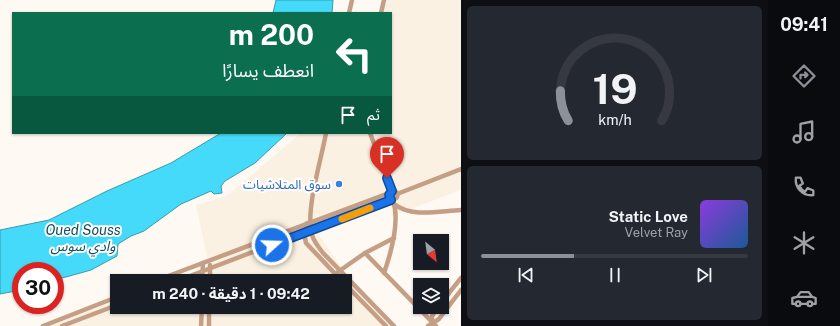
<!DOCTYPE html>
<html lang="ar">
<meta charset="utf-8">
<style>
:root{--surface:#171b24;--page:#242831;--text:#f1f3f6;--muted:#9ea1a6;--line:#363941;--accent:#8c9099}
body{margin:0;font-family:"Public Sans","Noto Sans Arabic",sans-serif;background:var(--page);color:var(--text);direction:rtl;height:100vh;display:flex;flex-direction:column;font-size:15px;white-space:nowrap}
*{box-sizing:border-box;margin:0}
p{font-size:13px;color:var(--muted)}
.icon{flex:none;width:22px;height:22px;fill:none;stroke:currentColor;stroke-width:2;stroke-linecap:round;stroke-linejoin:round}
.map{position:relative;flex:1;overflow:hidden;direction:ltr}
.side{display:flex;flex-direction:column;gap:6px;padding:6px;background:#0d0f14;width:307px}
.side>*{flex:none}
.hud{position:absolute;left:12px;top:12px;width:380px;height:122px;border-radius:0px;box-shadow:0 1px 3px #0004;direction:rtl;background:#0b6e4f;color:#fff;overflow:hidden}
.needle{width:26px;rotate:151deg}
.fabs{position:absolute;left:413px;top:234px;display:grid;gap:8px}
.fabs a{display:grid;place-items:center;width:36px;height:36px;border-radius:0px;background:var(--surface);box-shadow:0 1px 3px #0004;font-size:20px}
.speed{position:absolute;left:12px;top:262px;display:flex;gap:8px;font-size:20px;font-weight:700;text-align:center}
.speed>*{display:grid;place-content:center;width:52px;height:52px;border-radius:50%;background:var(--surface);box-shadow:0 1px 3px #0004;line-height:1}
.speed .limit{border:6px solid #d22;background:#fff;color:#111}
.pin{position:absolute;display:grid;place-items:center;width:34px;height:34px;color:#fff;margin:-41px -17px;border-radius:50% 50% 50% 0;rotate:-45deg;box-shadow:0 0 4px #0007}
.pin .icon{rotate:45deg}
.me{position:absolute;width:44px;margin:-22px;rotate:70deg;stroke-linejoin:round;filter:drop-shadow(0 0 3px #0008)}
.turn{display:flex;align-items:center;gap:14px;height:84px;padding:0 12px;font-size:18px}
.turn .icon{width:52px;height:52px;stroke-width:2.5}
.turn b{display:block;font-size:28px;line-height:34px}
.then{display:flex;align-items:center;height:38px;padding:0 12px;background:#0003;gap:8px;font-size:15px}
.side .widget{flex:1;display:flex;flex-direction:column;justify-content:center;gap:6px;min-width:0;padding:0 14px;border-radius:6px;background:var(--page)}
.side .dial{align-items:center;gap:0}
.dial svg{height:104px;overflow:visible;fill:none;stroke:var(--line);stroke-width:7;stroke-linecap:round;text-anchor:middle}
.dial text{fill:var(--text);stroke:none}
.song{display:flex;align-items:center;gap:12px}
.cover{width:48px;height:48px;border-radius:6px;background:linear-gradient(135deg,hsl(270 70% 55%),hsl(210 70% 35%))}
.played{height:4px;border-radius:2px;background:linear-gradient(90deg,var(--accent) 35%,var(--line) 35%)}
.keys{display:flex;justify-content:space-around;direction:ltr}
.trip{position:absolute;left:110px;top:274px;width:242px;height:40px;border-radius:0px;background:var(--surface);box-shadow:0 1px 3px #0004;font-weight:700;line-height:40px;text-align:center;direction:rtl}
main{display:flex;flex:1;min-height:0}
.tab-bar{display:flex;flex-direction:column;width:72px;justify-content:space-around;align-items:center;background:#090b0e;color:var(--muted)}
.tab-bar .icon{width:28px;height:28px}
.tab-bar .selected{color:var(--accent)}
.tab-bar b{font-size:18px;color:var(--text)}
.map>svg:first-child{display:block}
</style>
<main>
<nav class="tab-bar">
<b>09:41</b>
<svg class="icon selected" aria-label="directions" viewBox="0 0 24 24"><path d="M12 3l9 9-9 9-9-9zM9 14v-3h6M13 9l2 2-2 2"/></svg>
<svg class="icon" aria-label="music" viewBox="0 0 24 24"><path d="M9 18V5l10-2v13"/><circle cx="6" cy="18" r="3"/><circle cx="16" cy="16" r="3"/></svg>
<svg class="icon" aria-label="phone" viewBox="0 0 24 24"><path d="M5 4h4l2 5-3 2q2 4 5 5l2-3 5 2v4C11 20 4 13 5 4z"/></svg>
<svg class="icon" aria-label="climate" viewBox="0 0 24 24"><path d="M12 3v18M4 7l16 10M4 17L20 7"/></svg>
<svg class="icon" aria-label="car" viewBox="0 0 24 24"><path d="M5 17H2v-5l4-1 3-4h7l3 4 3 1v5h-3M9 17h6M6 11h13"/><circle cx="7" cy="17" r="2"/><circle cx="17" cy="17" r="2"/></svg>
</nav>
<section class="side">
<div class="widget dial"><svg viewBox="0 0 100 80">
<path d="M14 69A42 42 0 1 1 86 69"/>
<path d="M14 69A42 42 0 0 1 8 46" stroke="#8c9099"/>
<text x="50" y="56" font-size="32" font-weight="700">19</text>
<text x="50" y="72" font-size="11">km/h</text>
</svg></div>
<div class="widget">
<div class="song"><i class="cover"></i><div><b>Static Love</b><p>Velvet Ray</p></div></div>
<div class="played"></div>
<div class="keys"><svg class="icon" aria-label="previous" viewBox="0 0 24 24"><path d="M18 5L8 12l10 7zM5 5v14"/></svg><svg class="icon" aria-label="pause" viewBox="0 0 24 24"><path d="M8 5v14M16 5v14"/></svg><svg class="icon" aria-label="next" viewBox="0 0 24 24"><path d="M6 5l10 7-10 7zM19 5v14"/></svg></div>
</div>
</section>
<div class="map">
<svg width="461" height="326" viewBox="0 0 461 326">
<rect width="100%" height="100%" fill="#fef9f3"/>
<polygon fill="#fbf1e2" points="385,0 461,0 461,190 392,216 391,204 318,231 320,237 352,282 391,326 48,326 117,300 117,307 345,307 345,281 168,281 209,266 196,205 227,196 301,133 391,133 391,13 383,13"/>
<g fill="#45daf9" stroke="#369caf">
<polygon points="276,0 333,0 332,13 273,13"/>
<polygon points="221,133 287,133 255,163 225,181 221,186 222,193 214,194 211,191 181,204 144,231 131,236 118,244 117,256 91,270 55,280 55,271 21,271 21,290 0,294 0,230 49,220 107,191 171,163"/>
</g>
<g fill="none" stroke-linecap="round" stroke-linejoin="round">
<g stroke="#c59f85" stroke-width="4.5">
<polyline points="349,13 352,0"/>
<polyline points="381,13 384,0"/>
<path d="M326,133C321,161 307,204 311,231C312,240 318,246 323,253L394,326"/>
<polyline points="370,133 392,191"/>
<circle cx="393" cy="195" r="4.5"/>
<polyline points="397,194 461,169"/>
<path d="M394,204C412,218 439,211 461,210"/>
<polyline points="307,223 304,233 306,243 342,281"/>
<polyline points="365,253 394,238"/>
<path d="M384,273C391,253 400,221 393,200"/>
<polyline points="335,274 365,253 436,326"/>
<polyline points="155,281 389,193"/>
<polyline points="177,281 391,199"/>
<polyline points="202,281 203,263"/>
<polyline points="210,281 210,265"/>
<polyline points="345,284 386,326"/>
<polyline points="442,302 461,278"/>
<polyline points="432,322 432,316 438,307"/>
<polyline points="43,326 117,297"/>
<polyline points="62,326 117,305"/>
<polyline points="201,326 202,307"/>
<polyline points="209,326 209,307"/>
<polyline points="428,326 439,319 461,290"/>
</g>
</g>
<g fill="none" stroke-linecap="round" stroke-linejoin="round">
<defs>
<polyline id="route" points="272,245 391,200 389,195 392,191 387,178"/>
</defs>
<use href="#route" stroke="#114b97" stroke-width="10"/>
<use href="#route" stroke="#1a73e8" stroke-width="7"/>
<polyline stroke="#f59e0b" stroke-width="7" points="342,219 370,208"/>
</g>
<circle fill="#3f7fe0" stroke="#fff" stroke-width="1.5" cx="339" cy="184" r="4"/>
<g text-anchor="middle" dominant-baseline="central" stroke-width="4" stroke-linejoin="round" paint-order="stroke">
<g font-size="13" fill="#366cbe" stroke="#fff" text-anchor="end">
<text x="331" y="184">سوق المتلاشيات</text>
</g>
<g font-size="14" font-style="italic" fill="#12505d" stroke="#fff">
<text x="83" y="230">Oued Souss<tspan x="83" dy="16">وادي سوس</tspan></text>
</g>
</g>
</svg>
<div class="fabs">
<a><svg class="needle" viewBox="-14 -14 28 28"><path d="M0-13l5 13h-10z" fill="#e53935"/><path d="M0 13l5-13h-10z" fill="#9ea1a6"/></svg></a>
<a><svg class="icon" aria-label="layers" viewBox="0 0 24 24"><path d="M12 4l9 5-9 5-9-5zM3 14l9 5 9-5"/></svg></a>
</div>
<div class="speed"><div class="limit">30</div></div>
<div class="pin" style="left:387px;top:178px;background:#d93025"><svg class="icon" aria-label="arrive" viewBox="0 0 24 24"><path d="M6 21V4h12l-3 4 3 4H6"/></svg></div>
<svg class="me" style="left:272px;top:245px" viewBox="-20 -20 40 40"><circle r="17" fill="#1a73e8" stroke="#fff" stroke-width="3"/><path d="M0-11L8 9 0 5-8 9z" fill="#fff"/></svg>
<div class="trip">09:42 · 1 دقيقة · 240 m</div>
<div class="hud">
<div class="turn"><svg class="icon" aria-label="left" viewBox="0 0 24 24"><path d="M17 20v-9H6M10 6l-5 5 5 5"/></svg><div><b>200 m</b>انعطف يسارًا</div></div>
<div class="then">ثم<svg class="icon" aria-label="arrive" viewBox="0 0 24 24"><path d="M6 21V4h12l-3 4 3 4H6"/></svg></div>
</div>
</div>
</main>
